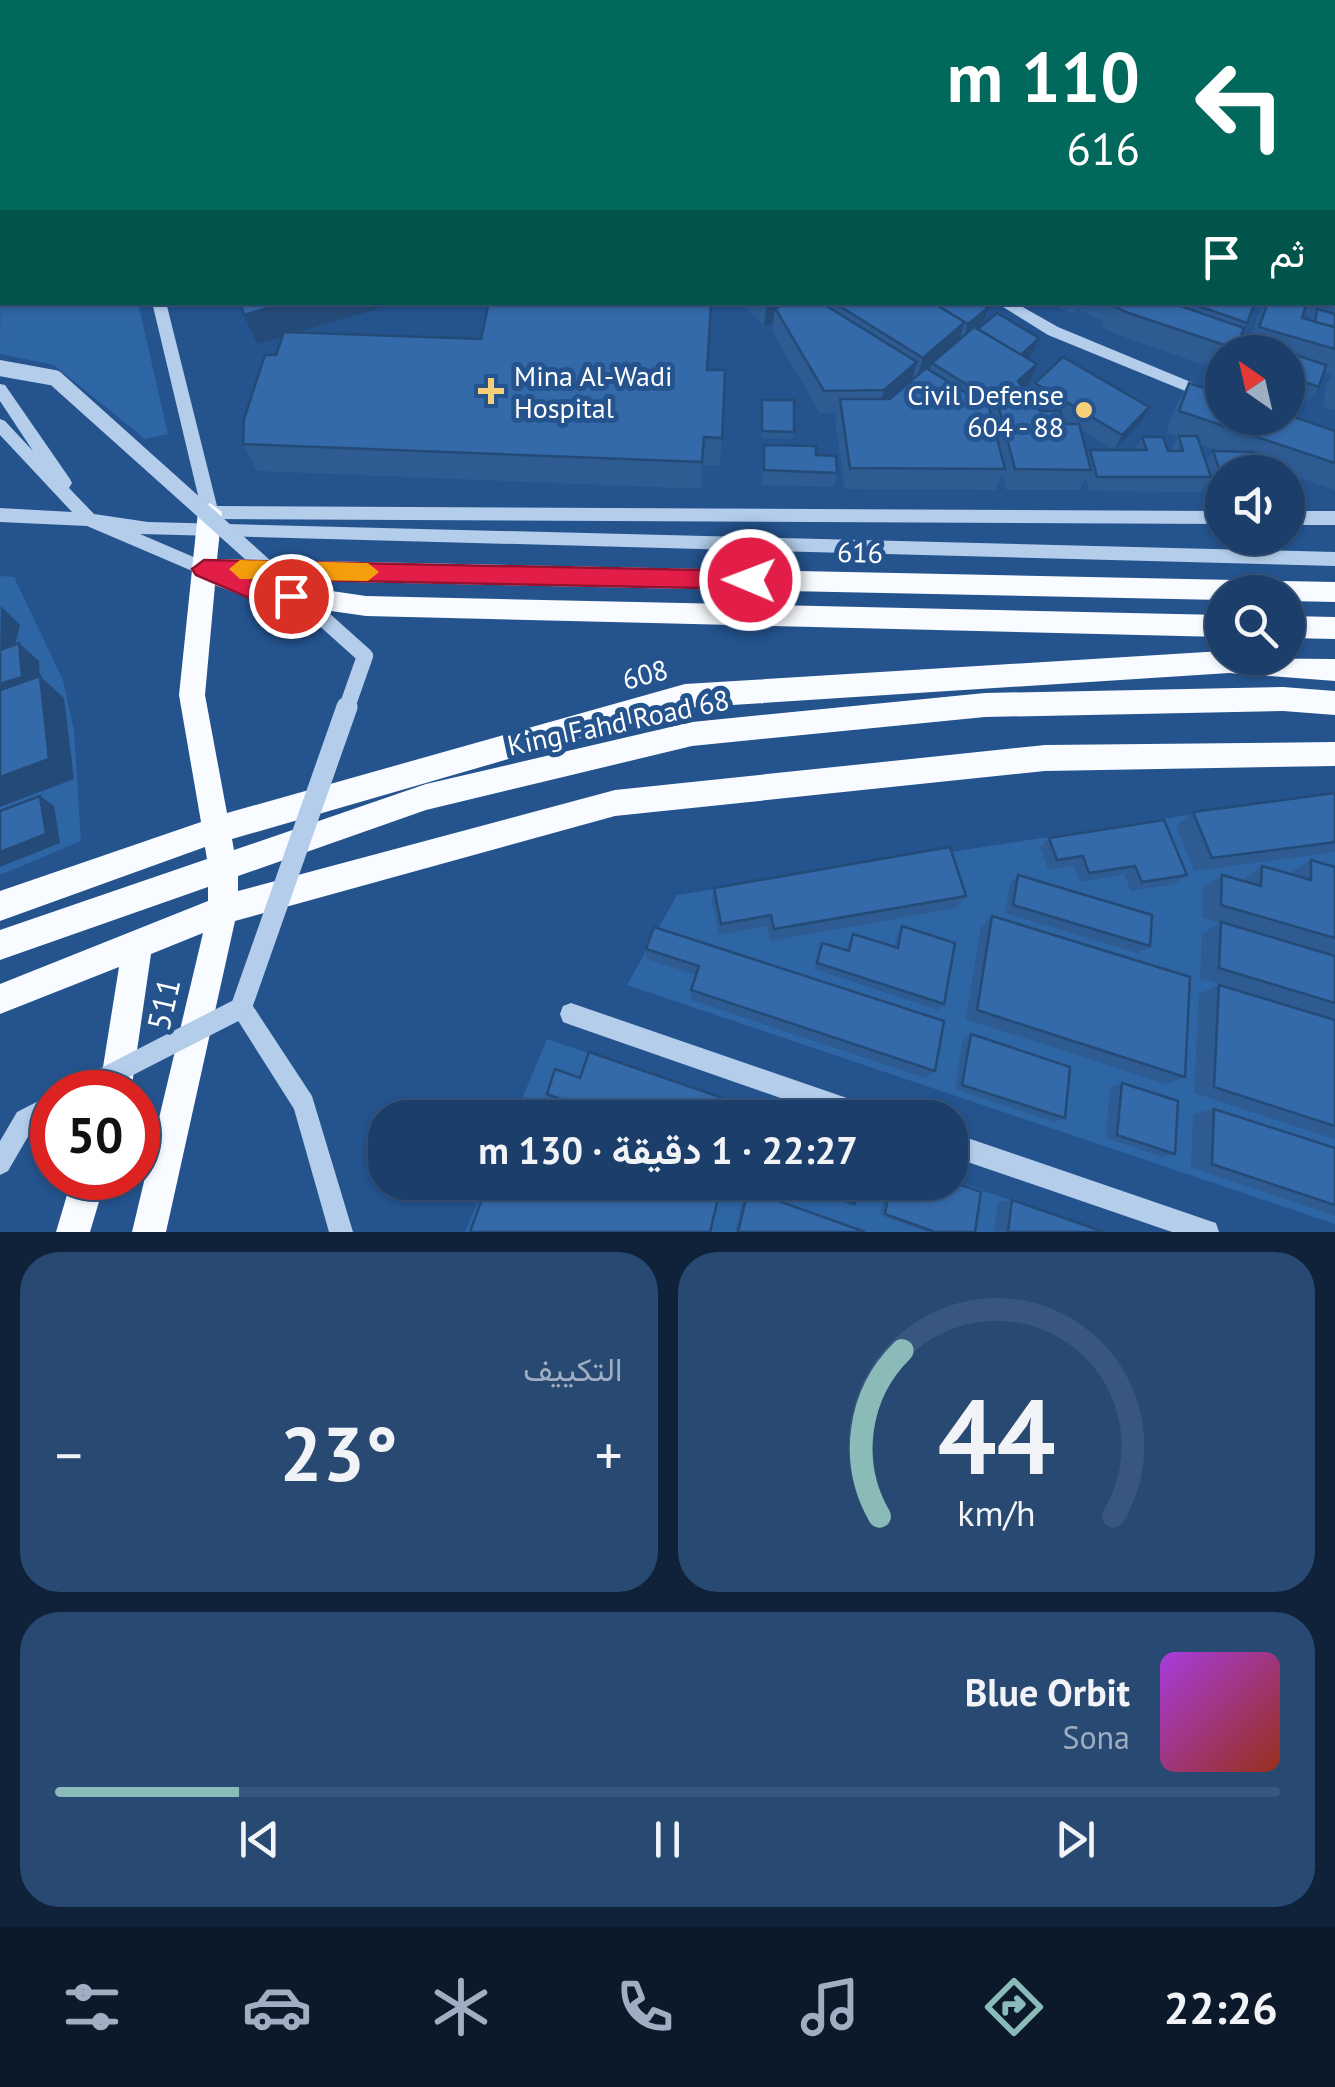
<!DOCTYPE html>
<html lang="ar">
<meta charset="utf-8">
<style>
:root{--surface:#1b3e6a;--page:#284972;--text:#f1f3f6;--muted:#a0aec1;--line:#39577e;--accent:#8bbbb9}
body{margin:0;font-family:"PT Sans",Vazirmatn,sans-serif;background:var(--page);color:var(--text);direction:rtl;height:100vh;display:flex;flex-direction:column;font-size:38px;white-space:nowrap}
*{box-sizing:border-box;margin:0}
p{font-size:32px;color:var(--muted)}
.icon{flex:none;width:55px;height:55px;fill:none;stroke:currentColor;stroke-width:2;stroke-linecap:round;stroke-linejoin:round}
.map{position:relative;height:1232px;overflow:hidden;direction:ltr}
.sheet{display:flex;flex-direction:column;gap:20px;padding:20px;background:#0f223a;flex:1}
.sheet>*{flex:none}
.top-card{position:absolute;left:0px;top:0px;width:1335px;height:305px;box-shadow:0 2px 8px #0004,0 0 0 2px var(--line);direction:rtl;background:#00695c;color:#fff;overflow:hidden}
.needle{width:65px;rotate:326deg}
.fabs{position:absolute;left:1205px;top:335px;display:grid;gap:20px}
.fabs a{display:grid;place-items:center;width:100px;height:100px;border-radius:50%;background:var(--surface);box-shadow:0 2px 8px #0004,0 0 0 2px var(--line);font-size:50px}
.speed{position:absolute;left:30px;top:1070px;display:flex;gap:20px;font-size:50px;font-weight:700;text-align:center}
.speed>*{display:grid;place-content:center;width:130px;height:130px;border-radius:50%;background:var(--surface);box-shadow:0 2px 8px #0004,0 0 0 2px var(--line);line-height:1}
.speed .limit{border:15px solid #d22;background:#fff;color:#111}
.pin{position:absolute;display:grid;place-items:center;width:85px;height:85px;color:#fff;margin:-42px;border:5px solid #fff;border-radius:50%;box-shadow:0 2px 10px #0007}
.me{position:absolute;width:110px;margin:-55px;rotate:271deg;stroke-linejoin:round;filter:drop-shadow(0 0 8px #0008)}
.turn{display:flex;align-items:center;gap:35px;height:210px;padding:0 30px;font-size:45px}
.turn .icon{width:130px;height:130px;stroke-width:2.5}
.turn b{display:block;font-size:70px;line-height:85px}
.then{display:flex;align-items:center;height:95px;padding:0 30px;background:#0003;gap:20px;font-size:38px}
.big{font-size:75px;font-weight:700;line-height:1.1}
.sheet .tile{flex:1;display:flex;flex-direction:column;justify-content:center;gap:15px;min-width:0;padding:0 35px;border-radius:40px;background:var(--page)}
.sheet .dial{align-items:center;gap:0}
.dial svg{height:260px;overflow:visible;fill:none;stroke:var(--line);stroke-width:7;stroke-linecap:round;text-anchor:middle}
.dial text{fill:var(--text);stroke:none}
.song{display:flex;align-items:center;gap:30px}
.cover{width:120px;height:120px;border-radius:15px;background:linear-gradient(135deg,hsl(280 70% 55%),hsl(10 70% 35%))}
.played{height:10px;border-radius:5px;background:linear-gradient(90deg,var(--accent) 15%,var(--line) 15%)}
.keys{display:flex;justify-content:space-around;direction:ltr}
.heat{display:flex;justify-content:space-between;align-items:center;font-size:55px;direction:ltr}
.sheet .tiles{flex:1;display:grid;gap:20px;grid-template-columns:1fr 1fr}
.tile:last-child{grid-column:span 2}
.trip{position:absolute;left:368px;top:1100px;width:600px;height:100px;border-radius:40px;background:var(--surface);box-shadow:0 2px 8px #0004,0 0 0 2px var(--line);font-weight:700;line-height:100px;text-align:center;direction:rtl}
.dock{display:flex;height:160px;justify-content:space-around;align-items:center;background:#0b192a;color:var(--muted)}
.dock .icon{width:70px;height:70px}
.dock .selected{color:var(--accent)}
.dock b{font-size:45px;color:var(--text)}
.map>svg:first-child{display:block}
</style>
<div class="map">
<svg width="1335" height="1232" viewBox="0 0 1335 1232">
<rect width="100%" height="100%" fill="#24538e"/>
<g fill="#2e65a5">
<polygon points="2,71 2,302 138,303 168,434 145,439 54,365 0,354"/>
<polygon points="0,576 14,577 63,680 74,731 81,841 0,875"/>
<polygon points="1335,792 1335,1224 627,985 677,895"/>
<polygon points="547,1039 773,1117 514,1118"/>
<polygon points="950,1179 1101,1232 465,1232 486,1183"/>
</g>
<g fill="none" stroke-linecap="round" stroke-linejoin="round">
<g fill="#b3cdeb" fill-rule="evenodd">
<polygon points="81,0 91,0 92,2 82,2"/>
<polygon points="461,0 475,0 476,2 463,2"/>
<polygon points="152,302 166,302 217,506 1222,511 1222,524 210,519 202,512"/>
<polygon points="995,302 1014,302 1058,327 1222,395 1222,406 1048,335"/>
<polygon points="0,384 5,385 70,479 72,483 69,488 94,514 148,522 1335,552 1335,566 140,534 210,564 212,569 210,574 204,576 87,526 0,522 0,508 72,512 0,435 0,419 5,421 33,451 0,401"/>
<rect x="1288" y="511" width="47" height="14"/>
<polygon points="241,997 249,1000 312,1096 353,1232 329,1232 294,1109 230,1008 233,1000"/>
<polygon points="571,1003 873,1107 881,1110 884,1118 838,1118 571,1025 563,1022 560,1014 563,1006"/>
<polygon points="52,1094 52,1117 33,1128 8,1171 0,1175 0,1141 17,1112"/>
<polygon points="950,1132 1207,1220 1216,1223 1219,1232 1172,1232 950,1156"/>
</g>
<g fill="#f8fbff" fill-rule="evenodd">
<polygon points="210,503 222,512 217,559 1335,582 1335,602 1288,601 1288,592 1222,592 1222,600 256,580 366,596 1222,615 1222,637 366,616 254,600 215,585 205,695 227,813 685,684 1222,651 1222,658 1335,659 1335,681 1229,673 685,708 232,839 234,850 426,784 692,722 985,693 1283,687 1335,691 1335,715 1283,711 985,717 692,746 426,810 238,876 238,891 615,790 1045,745 1335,742 1335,766 1045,771 615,816 235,921 166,1232 132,1232 203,933 151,954 131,1092 99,1092 119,967 0,1014 0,984 208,901 208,887 0,960 0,930 207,859 205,847 0,921 0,891 201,822 179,695 198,512"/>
<polygon points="1288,616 1335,617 1335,639 1288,638"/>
<polygon points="72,1178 106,1178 90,1232 56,1232"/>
</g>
<polyline stroke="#b3cdeb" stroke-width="16" points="0,368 55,378 365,656 346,710"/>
<polyline stroke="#b3cdeb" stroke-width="21" points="77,1092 241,1008 347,707"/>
</g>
<g fill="#2d5b92" fill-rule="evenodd">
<polygon points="504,0 575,0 575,2 508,2"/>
<path d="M1332,203H1335V410L1323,407L1326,384L1332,375L1323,373L1319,387L1308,402L1288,395V352H1244L1263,303L1332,302ZM1303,314L1312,317L1309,320L1302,318Z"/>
<polygon points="240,302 401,302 296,332 725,370 720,466 702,465 701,489 257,471 243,444 283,336 257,344"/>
<path d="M740,302H978L983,323L976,329L1039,338L1033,353L1027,358L1028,386L1024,390L1029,396L1035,383L1149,407L1141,422L1114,450L1080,429L1087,455L1090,450H1134L1142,437L1170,451L1178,437L1166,433L1176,405L1189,383L1335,431V490L1288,474V472L1280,471L1222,472V492H1212L1209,481L1201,492L1089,491L1086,478L1079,490H1006L1002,475L996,490L845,489L835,421L837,413H820L772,331L773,323L764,326ZM1032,400L1050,411H1040ZM1199,444L1221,451H1213L1206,462Z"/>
<polygon points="1048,302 1255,302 1234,352 1222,352 1222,372 1116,334 1101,327 1104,322 1077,309 1073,314"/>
<polygon points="762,400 794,432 793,439 761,438"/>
<polygon points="764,445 816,455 837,473 834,487 762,485"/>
<polygon points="1335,793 1335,852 1194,871 1176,826 1193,812"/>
<polygon points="1049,838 1187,875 1175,884 1131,891 1124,874 1080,882 1074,866 1048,869 1040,847"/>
<polygon points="1311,860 1335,867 1335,956 1202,917 1203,888 1222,875 1242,880 1262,866 1289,874"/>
<polygon points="1018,875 1150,946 1138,953 1005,913 1010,884"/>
<polygon points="714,888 966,896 956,908 770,941 767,926 719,935 712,901"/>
<polygon points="992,916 1185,1077 1166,1084 966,1019 981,928"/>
<polygon points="1221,922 1335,956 1335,1019 1200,978 1202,934"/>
<polygon points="902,926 944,1004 938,1010 814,969 819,950 822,943 847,950 849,941 853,934 894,946 897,934"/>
<polygon points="654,927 935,1071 925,1078 691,1000 691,990 696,975 647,959 646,949"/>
<polygon points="1219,985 1335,1020 1335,1139 1194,1093 1199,994"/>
<polygon points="971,1034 1065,1118 1055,1122 955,1089 963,1039"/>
<polygon points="580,1078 739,1118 599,1118 551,1100 547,1094"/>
<polygon points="1122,1083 1175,1154 1162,1157 1106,1138 1110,1087"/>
<polygon points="1214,1109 1335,1148 1335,1216 1191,1167 1193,1114"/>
<polygon points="787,1182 860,1182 855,1204 850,1205"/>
<polygon points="886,1182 950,1182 975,1232 926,1232 880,1215"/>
<polygon points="748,1190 865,1232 735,1232 745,1192"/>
<polygon points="1012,1200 1104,1232 994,1232 998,1202"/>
</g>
<g fill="#244a77">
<polygon points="288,302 401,302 257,344 244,315"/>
<polygon points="767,302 811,302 775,308 773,323 764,326"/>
<polygon points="988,308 983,323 963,340 968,324"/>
<polygon points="965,322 958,344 932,363 931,367 916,380 923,358"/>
<polygon points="1039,338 1033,353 1015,370 1021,355"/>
<polygon points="917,362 911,384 879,412 884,390"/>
<polygon points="1037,364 1028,386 1009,403 1018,381"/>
<polygon points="1149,407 1141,422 1114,450 1122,435"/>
<polygon points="1,606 20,625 8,672 0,666"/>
<polygon points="19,643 39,661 40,676 64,698 74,779 0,807 0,684"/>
<polygon points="40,796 54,806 60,843 0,867 0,852"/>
</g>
<g fill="#346aaa" stroke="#244a77" stroke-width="2.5">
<polygon points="114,0 143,0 144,2 114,2"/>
<polygon points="150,0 212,0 213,2 151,2"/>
<polygon points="219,0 248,0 249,2 220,2"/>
<polygon points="259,0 320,0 321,2 261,2"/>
<polygon points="328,0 416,0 421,2 329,2"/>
<polygon points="417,0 454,0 458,2 421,2"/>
<polygon points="534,0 564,0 568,2 529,2"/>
<polygon points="1332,207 1335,208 1335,247 1332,247"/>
<polygon points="1332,253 1335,254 1335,296 1332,296"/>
<polygon points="240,302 288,302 244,315"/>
<polygon points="489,302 711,304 707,370 725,370 722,438 704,437 702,462 243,444 244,419 265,355 276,355 284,332 481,339"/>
<polygon points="791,302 820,302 917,362 884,390 824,391 775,308"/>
<polygon points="833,302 932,302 965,322 923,358"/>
<polygon points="932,302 978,302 988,308 968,324"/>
<polygon points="1114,302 1169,302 1244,328 1236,349 1126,312 1112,305"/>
<polygon points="1187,302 1255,302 1247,323"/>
<polygon points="1268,302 1307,302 1302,318 1335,327 1335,349 1259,327"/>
<polygon points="1317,309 1335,314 1335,327 1315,322"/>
<polygon points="997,313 1039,338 1021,355 978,329"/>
<polygon points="974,327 1037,364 1018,381 1040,411 1060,411 1063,424 1079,424 1091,470 1015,469 998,404 932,363"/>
<polygon points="1252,340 1326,365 1319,387 1288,376 1288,352 1247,352"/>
<polygon points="1063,357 1149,407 1122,435 1035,383"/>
<polygon points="926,368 989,407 1005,469 850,468 840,399 890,399"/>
<polygon points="1189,383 1222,394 1222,418 1288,418 1288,415 1335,431 1335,463 1179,411"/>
<polygon points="762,400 794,400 794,432 762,431"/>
<polygon points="1179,436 1197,436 1211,477 1097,477 1090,450 1147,450 1142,437 1163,437 1168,451 1183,451"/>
<polygon points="764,445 816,446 816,455 836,456 837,473 764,470"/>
<polygon points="1213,451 1254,452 1258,461 1276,461 1280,472 1222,472 1222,477"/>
<polygon points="19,643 22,677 0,684 0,650"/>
<polygon points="40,676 49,759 0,777 0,690"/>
<polygon points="1335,793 1335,842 1212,858 1193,812"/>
<polygon points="40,796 46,834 0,852 0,811"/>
<polygon points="1164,820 1187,875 1142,882 1135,866 1089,873 1083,856 1057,860 1049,838"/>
<polygon points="950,847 966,896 774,929 771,915 721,924 714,888"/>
<polygon points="1311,860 1335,867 1335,938 1221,905 1222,875 1261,886 1262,866 1311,880"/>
<polygon points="1018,875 1152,915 1150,946 1013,905"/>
<polygon points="992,916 1190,977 1185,1077 977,1010"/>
<polygon points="1221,922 1335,956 1335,1003 1219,968"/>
<polygon points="902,926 955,943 944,1004 817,963 822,943 849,951 853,934 898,948"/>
<polygon points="654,927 944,1021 935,1071 691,990 699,966 646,949"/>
<polygon points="1219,985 1335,1020 1335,1126 1214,1087"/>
<polygon points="971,1034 1070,1067 1065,1118 962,1085"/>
<polygon points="589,1052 743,1105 739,1118 611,1118 547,1094 555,1069 580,1078"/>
<polygon points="1122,1083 1178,1101 1175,1154 1117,1135"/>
<polygon points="516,1106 548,1118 512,1118"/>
<polygon points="1214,1109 1335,1148 1335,1205 1212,1164"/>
<polygon points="950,1181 981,1192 975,1232 935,1232 885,1214 891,1182 950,1182"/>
<polygon points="488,1182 722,1182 710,1232 470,1232"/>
<polygon points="796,1182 860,1182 855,1204"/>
<polygon points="748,1190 865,1232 738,1232"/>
<polygon points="1012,1200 1104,1232 1008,1232"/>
</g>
<polygon fill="#e11d48" stroke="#92132f" stroke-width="2.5" points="204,560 750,571 761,580 750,589 250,579 299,589 302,596 291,605 254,600 196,575 192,569"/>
<polygon fill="#f59e0b" points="240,560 368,563 379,572 368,581 240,579 229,569"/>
<g fill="#f6cf77" stroke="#24538e" stroke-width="4">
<path d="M486 376h10v10h10v10h-10v10h-10v-10h-10v-10h10z"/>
<circle cx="1084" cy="410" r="10"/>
</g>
<g text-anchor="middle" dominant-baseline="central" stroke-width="10" stroke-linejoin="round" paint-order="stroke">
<g font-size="28" fill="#fff" stroke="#24538e" text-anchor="start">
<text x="514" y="375">Mina Al-Wadi<tspan x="514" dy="32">Hospital</tspan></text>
<text x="1064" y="394" text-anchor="end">Civil Defense<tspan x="1064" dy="32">604 - 88</tspan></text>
</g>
<g font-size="28" fill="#fff" stroke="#24538e">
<text transform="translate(860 552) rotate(1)">616</text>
<text transform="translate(645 674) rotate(-15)">608</text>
<text transform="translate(618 722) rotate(-12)">King Fahd Road 68</text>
</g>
<g font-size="32" fill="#fff" stroke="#24538e">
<text transform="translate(163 1004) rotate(-77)">511</text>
</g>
</g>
</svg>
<div class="fabs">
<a><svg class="needle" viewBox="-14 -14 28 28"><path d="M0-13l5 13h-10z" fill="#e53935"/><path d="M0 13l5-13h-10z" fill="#a0aec1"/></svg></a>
<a><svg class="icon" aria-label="sound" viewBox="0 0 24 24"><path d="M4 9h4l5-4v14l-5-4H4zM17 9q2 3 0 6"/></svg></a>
<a><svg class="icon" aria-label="search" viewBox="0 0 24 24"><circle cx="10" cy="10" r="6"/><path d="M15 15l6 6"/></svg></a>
</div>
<div class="speed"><div class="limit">50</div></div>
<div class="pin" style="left:291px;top:596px;background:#d93025"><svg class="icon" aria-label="arrive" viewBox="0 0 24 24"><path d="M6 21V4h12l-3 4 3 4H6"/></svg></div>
<svg class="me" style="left:750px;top:580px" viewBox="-20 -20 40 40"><circle r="17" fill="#e11d48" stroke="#fff" stroke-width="3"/><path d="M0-11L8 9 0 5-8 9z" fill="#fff"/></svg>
<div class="trip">22:27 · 1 دقيقة · 130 m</div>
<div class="top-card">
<div class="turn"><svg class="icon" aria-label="left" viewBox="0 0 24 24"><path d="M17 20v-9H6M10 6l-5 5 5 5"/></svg><div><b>110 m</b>616</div></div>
<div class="then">ثم<svg class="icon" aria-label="arrive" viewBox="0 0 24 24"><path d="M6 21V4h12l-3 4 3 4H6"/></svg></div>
</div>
</div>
<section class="sheet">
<div class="tiles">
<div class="tile dial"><svg viewBox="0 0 100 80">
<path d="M14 69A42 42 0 1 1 86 69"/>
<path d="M14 69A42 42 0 0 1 21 18" stroke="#8bbbb9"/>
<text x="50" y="56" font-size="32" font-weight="700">44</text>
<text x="50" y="72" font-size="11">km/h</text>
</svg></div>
<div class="tile"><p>التكييف</p>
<div class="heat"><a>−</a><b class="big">23°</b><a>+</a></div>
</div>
<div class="tile">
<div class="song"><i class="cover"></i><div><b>Blue Orbit</b><p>Sona</p></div></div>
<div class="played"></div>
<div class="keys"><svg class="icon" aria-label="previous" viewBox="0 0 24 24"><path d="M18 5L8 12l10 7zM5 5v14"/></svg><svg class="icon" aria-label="pause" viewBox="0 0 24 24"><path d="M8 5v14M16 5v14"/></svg><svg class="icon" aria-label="next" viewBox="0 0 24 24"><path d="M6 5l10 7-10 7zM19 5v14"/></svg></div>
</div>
</div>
</section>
<nav class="dock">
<b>22:26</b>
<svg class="icon selected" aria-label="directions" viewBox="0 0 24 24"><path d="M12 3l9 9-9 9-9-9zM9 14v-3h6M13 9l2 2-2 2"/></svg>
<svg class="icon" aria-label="music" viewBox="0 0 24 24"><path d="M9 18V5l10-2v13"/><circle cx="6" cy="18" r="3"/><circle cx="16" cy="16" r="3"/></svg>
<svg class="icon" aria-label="phone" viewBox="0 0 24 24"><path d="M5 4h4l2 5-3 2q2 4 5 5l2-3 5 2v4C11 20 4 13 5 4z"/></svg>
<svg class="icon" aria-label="climate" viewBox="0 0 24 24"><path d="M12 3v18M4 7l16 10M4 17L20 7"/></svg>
<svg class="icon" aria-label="car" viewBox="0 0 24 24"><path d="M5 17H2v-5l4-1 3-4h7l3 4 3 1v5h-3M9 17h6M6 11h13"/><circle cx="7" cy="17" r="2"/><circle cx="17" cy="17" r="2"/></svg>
<svg class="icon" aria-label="filters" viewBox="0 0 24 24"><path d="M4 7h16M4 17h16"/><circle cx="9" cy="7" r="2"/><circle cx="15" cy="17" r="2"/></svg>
</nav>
